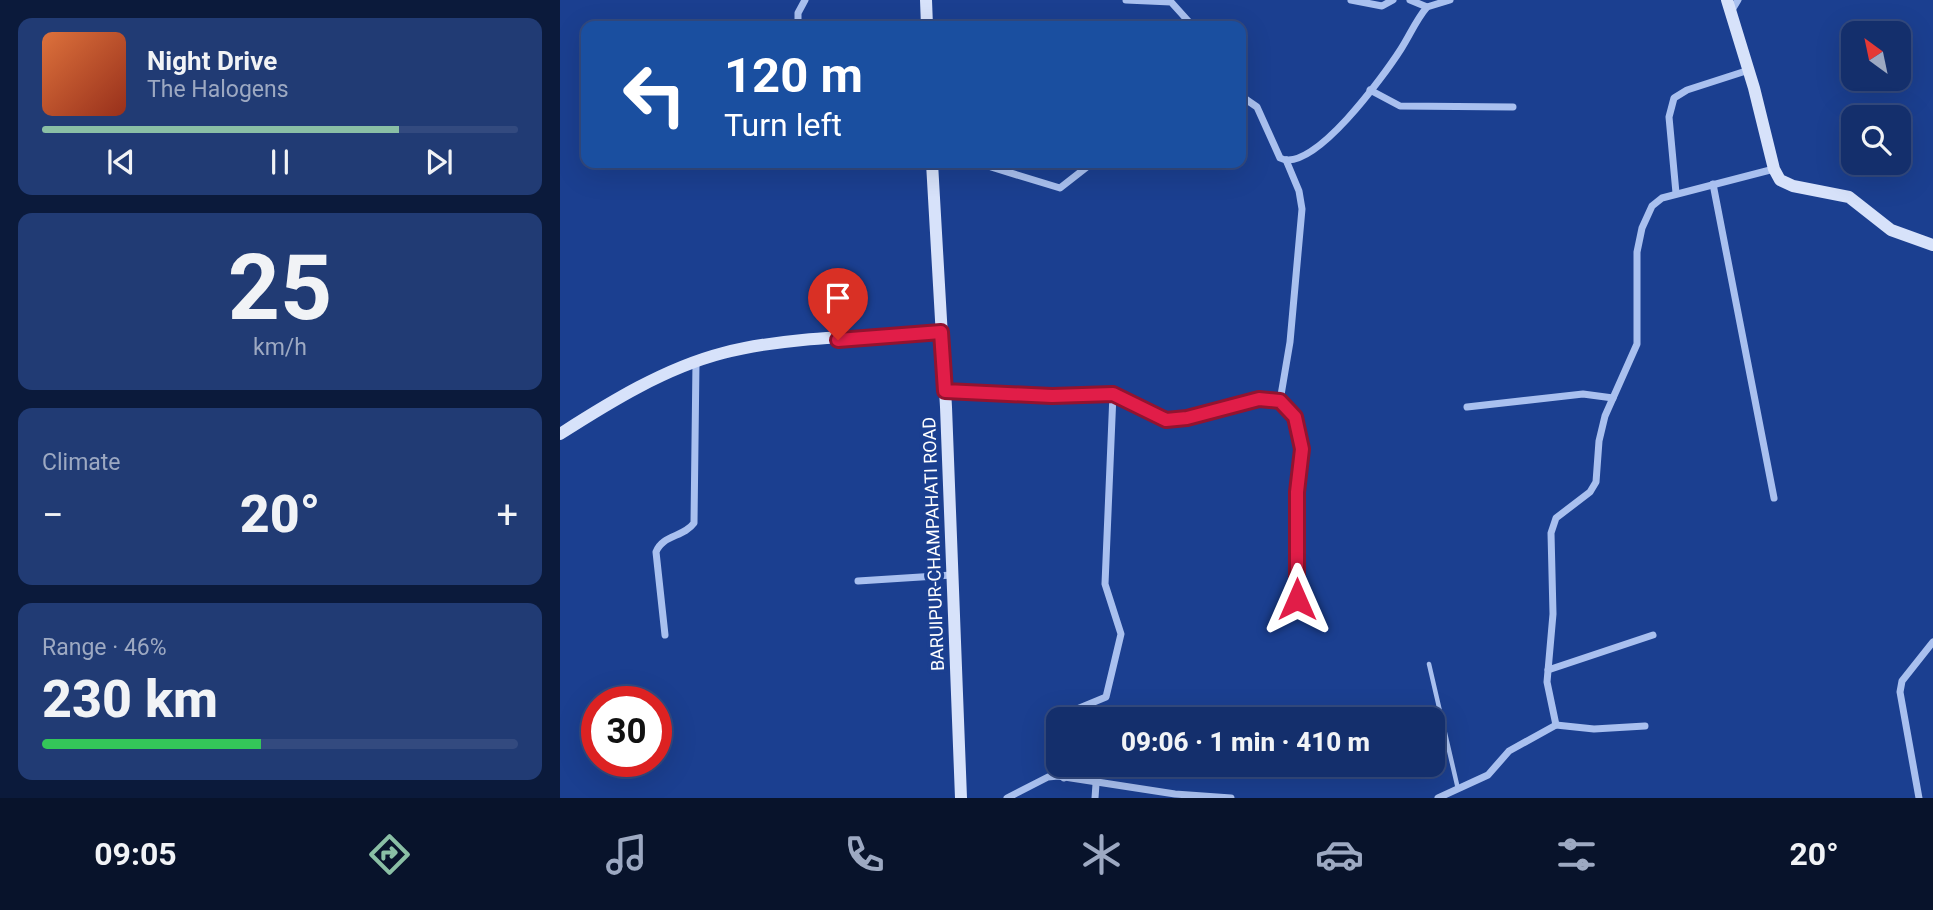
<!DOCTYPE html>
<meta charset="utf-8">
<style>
:root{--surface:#142f6c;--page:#213b74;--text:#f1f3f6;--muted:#9da9c2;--line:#334a7f;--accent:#8abfa5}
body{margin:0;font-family:Roboto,sans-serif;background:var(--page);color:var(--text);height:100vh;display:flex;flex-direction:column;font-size:26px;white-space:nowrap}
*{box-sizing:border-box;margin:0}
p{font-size:23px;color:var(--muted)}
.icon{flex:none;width:38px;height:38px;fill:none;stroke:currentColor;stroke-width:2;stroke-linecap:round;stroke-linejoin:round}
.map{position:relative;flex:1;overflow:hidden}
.details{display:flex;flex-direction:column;gap:18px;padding:18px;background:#0b1a3b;width:560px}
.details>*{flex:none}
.guide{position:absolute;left:21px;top:21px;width:665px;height:147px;border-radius:14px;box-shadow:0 7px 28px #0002,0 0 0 2px var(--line);background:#1a4fa0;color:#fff;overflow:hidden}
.needle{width:46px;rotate:327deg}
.buttons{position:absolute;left:1281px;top:21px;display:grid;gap:14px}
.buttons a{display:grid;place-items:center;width:70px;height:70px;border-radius:14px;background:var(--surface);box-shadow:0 7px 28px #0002,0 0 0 2px var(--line);font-size:35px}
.speed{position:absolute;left:21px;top:686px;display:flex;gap:14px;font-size:35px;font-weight:700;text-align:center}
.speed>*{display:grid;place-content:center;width:91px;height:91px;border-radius:50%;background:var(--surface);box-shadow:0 7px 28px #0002,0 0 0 2px var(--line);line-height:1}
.speed .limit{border:10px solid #d22;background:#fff;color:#111}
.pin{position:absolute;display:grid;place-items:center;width:60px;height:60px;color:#fff;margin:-72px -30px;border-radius:50% 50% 50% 0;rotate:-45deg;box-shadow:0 0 7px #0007}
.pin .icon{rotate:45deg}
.me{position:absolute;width:77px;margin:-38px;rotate:0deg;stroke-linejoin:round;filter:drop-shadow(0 0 5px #0008)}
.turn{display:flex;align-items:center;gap:24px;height:147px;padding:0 28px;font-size:32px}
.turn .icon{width:91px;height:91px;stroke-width:2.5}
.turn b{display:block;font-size:49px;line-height:60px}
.big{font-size:52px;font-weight:800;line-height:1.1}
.details .card{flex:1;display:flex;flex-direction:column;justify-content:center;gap:10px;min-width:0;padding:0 24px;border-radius:14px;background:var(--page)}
.details .dial{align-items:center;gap:0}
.dial b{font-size:91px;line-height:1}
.song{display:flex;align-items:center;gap:21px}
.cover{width:84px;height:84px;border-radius:10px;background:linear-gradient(135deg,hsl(20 70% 55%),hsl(10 70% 35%))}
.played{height:7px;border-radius:4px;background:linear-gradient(90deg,var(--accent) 75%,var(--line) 75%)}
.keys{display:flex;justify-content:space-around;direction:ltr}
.heat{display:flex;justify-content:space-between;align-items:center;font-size:38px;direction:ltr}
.charge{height:10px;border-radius:5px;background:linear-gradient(90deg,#34c759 46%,var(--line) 0)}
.trip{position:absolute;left:486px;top:707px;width:399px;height:70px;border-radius:14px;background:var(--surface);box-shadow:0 7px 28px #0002,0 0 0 2px var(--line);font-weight:800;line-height:70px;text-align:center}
.dock{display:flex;height:112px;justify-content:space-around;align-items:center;background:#08132b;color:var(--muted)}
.dock .icon{width:49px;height:49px}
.dock .selected{color:var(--accent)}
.dock b{font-size:32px;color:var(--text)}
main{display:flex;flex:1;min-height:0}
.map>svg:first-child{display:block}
</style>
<main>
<section class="details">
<div class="card">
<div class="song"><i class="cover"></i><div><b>Night Drive</b><p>The Halogens</p></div></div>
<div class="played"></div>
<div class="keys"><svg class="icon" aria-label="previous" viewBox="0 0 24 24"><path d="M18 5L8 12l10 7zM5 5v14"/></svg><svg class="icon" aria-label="pause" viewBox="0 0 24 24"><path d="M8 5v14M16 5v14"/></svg><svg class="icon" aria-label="next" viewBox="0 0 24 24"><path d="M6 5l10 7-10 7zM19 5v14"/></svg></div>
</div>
<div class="card dial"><b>25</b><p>km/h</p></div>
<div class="card"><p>Climate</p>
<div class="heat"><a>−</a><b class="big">20°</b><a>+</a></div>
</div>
<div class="card"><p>Range · 46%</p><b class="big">230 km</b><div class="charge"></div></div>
</section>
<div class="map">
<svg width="1373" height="798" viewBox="0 0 1373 798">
<rect width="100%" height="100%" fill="#1b3f90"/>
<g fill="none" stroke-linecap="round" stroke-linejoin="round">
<polyline stroke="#a9c0ef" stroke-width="4.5" points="869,664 898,789"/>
<g stroke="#a9c0ef" stroke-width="7">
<polyline points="566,0 611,2 630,23"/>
<polyline points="791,0 822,6 833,0"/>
<polyline points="850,0 867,7"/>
<polyline points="1172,10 1178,0"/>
<polyline points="238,26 238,13 245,0"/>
<polyline points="810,90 840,106 953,107"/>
<path d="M681,96L697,107L720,158C753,175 825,74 841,49C850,35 856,20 867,7L890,0"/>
<polyline points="431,167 500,188 532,163"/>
<polyline points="1153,184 1214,498"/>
<polyline points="1116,193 1109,117 1114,98 1127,90 1189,70"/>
<polyline points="385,391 492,395 553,394 606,420 627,418 699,399 720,401 735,417 742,449 738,492 737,599"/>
<polyline points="720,401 730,342 742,209 739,191 726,160"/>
<polyline points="907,407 1023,394 1053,398"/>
<polyline points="298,581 392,575"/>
<path d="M105,635L96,552C102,535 124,537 134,523L136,362"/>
<polyline points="988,670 1093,635"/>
<polyline points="499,719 505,714 546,697 561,634 545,584 553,394"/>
<polyline points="499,720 499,741"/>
<polyline points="996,725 1034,729 1085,726"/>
<polyline points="502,765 504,778"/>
<polyline points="447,798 488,777 498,776 615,794 671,798"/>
<polyline points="535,798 536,784"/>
<polyline points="878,798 928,775 949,751 996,725 987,682 993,614 991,533 996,518 1030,492 1036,482 1039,441 1045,416 1077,344 1077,252 1082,228 1092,206 1102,198 1214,169"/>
<polyline points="1359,798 1340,692 1342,681 1373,642"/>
</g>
<g stroke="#d7e2fa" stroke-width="12">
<polyline points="366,0 367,26"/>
<polyline points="1167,0 1194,88 1214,169 1220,180 1233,186 1289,197 1331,230 1373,245"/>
<polyline points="372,163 386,407 401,798"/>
<path d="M0,434C50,402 105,368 163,353C233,335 310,337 381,332"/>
</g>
</g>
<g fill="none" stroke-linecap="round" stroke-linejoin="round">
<defs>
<polyline id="route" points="278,340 381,332 385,391 492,396 553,394 606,420 627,418 699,399 720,401 735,417 742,449 737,492 737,599"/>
</defs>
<use href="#route" stroke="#92132f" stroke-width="18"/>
<use href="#route" stroke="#e11d48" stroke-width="12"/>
</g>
<g text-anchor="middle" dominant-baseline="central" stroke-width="7" stroke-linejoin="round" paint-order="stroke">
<g font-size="18" fill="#fff" stroke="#1b3f90">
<text transform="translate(373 544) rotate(-92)">BARUIPUR-CHAMPAHATI ROAD</text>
</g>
</g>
</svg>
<div class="buttons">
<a><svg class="needle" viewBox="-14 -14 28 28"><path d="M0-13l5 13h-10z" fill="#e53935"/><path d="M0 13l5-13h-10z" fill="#9da9c2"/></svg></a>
<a><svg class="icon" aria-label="search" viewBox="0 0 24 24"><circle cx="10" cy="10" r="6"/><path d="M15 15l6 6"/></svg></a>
</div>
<div class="speed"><div class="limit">30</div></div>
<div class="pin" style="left:278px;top:340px;background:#d93025"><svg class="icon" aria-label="arrive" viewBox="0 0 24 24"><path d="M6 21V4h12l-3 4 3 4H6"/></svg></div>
<svg class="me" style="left:737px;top:599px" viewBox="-20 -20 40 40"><path d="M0-17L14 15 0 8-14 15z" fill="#e11d48" stroke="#fff" stroke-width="4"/></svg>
<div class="trip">09:06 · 1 min · 410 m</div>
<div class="guide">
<div class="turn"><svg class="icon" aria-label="left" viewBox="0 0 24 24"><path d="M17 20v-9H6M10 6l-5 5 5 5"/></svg><div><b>120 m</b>Turn left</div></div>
</div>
</div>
</main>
<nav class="dock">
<b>09:05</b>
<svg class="icon selected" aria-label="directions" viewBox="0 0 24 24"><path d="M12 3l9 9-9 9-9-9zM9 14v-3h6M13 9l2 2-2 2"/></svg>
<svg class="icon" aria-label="music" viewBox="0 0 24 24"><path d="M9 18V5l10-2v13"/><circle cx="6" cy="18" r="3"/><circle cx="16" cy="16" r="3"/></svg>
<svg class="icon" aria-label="phone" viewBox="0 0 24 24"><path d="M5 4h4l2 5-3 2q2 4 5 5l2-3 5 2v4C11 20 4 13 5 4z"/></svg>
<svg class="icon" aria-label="climate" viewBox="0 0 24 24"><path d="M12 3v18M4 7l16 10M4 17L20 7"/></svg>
<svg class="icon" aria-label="car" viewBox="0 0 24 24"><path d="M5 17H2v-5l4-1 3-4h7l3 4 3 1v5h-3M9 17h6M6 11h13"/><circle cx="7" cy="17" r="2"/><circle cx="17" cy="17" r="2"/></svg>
<svg class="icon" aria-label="filters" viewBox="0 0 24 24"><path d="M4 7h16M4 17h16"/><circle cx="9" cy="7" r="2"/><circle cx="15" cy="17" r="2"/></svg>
<b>20°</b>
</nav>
